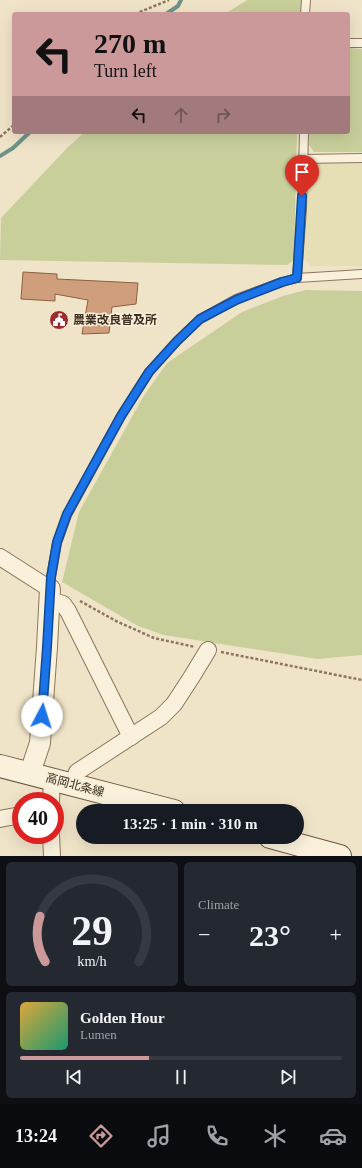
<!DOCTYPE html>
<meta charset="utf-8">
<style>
:root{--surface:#171b24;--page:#242831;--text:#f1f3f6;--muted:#9ea1a6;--line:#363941;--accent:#cc999b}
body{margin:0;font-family:"Times New Roman","Noto Sans JP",serif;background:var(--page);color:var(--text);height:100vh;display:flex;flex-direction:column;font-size:15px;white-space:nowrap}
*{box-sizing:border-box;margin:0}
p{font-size:13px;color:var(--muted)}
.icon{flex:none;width:22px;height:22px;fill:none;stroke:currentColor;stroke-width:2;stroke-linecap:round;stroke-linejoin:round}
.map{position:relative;height:856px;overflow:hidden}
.details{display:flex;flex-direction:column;gap:6px;padding:6px;background:#0d0f14;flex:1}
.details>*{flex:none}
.top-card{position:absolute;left:12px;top:12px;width:338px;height:122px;border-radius:4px;box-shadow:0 4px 16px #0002;background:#cc999b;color:#111;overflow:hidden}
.speed{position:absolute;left:12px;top:792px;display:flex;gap:8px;font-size:20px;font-weight:700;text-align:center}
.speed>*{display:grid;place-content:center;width:52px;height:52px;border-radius:50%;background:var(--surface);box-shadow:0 4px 16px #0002;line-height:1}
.speed .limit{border:6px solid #d22;background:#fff;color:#111}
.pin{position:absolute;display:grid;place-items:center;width:34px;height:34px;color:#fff;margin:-41px -17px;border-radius:50% 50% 50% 0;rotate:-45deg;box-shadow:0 0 4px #0007}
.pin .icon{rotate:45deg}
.me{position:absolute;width:44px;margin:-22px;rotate:5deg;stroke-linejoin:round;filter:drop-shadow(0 0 3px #0008)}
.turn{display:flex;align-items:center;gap:14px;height:84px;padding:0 16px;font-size:18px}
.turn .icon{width:52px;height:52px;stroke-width:2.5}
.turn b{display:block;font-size:28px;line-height:34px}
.lanes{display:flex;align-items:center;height:38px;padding:0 16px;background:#0003;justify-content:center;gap:20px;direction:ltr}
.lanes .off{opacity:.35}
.big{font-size:30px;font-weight:700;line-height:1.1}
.details .card{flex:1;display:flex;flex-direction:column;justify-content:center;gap:6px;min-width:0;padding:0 14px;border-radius:6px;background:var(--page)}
.details .dial{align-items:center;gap:0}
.dial svg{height:104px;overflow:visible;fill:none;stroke:var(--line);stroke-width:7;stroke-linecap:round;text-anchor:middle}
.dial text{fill:var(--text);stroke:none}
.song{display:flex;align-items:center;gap:12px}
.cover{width:48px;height:48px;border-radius:6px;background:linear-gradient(135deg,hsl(40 70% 55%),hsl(160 70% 35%))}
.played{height:4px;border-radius:2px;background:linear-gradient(90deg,var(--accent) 40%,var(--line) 40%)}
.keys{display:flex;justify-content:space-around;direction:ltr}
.heat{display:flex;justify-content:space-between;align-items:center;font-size:22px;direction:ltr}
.details .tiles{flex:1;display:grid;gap:6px;grid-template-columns:1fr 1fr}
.card:last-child{grid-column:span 2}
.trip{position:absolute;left:76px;top:804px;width:228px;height:40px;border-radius:20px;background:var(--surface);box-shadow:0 4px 16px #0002;font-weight:700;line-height:40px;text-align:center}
.menu{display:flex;height:64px;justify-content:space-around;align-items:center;background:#090b0e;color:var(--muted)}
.menu .icon{width:28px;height:28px}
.menu .selected{color:var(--accent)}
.menu b{font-size:18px;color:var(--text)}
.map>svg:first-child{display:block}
</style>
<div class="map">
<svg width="362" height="856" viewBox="0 0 362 856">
<rect width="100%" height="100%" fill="#f0e4c8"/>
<polygon fill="#e6deb5" points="315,162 362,163 362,266 311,266 304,259 309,167"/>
<g fill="#c9cf9b">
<polygon points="247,0 301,0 300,14 225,14"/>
<polygon points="348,48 362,49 362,152 314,152 309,145 309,132 348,132"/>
<polygon points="85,132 297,132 294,260 287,265 0,260 1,218 68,147"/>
<polygon points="306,290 362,291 362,655 317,659 164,635 138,626 62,582 79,512 143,397 167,363 242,312 283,296"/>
</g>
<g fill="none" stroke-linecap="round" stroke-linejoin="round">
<g stroke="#6f938a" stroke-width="4">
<polyline points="166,14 178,6 181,0"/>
<polyline points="0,156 13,148 30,132"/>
</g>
</g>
<polygon fill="#cf9f7d" stroke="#8d5f41" points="23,272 57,274 57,279 138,283 136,304 112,307 109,333 82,334 88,300 55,294 55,301 21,299"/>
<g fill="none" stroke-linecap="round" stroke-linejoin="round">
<defs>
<g id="service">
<polyline points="305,14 306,0"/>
<polyline points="348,43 362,43"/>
<polyline points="303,159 362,158"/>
<polyline points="297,278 302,209 304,132"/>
<polyline points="50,589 51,577 57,543 67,515 121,416 149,372 177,341 200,319 236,299 282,282 297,278 362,274"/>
</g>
<g id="minor">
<polyline points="0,557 50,589"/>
<polyline points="50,600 63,604 68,611 131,737"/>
<polyline points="73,785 77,772 161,717 174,704 191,678 208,650"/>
<polyline points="51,801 52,779"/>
<polyline points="0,819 21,815"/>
<polyline points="51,835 52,856"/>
</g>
<polyline id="tertiary" points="30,773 40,743 47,647 50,589"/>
<g id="secondary">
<polyline points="0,766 174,811"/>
<polyline points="270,837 340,856"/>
</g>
</defs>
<use href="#service" stroke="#8d765c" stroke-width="10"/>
<use href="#minor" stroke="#8d765c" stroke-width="18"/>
<use href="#tertiary" stroke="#8d765c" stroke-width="22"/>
<use href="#secondary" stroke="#6f573f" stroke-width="24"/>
<g stroke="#8d765c" stroke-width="2.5" stroke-dasharray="3 2" stroke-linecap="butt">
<polyline points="135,14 169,0"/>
<polyline points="0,137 14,125"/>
<polyline points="80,601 116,621 154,638 195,647"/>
<polyline points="221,652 362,680"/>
</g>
<use href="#service" stroke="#faf1dc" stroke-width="8"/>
<use href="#minor" stroke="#faf1dc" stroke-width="16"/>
<use href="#tertiary" stroke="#faf1dc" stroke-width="20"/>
<use href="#secondary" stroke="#faf1dc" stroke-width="22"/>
</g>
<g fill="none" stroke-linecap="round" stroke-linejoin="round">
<defs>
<polyline id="route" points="42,716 47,647 51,577 57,542 67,514 121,416 149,372 177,341 200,319 236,300 282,282 297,278 302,196"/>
</defs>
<use href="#route" stroke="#114b97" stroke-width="10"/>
<use href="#route" stroke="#1a73e8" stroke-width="7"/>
</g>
<defs>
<symbol id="civic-disc" viewBox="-11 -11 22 22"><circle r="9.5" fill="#9e2a2b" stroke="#f7eed8"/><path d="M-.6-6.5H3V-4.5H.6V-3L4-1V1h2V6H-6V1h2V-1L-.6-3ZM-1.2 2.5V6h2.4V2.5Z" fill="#fff"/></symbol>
</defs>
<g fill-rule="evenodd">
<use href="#civic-disc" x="48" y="309" width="22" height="22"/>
</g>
<g text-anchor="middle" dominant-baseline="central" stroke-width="3" stroke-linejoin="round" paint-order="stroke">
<g font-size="12" font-weight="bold" fill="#3d2e20" stroke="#f7eed8" text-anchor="start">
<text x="73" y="320">農業改良普及所</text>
</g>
<g font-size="12" fill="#3d2e20" stroke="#f7eed8">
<text transform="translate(75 785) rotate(15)">高岡北条線</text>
</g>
</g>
</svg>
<div class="speed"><div class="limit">40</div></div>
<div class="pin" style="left:302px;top:196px;background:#d93025"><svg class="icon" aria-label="arrive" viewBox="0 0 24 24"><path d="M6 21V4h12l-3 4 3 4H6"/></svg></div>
<svg class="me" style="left:42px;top:716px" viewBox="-20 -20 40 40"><circle r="19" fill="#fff"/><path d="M0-13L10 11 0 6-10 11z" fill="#1a73e8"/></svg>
<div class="trip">13:25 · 1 min · 310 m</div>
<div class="top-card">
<div class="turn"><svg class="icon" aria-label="left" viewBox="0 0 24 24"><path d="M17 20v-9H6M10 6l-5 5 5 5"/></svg><div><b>270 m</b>Turn left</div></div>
<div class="lanes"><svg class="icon" aria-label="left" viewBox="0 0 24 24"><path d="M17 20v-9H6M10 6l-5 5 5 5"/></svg><svg class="icon off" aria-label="ahead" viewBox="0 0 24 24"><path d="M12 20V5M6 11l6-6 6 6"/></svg><svg class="icon off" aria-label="right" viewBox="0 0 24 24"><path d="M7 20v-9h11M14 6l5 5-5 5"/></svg></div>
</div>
</div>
<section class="details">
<div class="tiles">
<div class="card dial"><svg viewBox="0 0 100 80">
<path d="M14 69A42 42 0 1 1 86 69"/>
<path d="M14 69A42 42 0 0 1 10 34" stroke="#cc999b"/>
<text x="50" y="56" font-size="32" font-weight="700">29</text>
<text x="50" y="72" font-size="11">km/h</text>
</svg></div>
<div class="card"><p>Climate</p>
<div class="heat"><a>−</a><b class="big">23°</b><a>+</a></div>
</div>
<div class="card">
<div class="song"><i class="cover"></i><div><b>Golden Hour</b><p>Lumen</p></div></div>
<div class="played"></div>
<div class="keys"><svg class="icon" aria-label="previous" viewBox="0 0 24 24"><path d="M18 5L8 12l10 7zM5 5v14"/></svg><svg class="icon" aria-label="pause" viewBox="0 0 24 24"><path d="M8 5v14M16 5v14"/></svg><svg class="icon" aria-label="next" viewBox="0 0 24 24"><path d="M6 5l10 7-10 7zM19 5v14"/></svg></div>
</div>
</div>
</section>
<nav class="menu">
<b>13:24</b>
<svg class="icon selected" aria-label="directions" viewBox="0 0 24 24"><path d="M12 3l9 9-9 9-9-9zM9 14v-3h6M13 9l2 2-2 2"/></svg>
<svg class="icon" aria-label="music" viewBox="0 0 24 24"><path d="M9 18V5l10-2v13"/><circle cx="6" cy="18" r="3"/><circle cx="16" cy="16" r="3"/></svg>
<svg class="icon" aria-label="phone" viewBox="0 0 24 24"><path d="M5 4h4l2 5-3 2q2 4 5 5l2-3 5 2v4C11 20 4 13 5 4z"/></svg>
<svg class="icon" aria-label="climate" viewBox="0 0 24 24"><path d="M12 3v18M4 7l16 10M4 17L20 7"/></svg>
<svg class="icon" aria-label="car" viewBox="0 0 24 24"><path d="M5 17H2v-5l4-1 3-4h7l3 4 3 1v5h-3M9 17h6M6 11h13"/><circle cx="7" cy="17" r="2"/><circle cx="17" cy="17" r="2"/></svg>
</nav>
